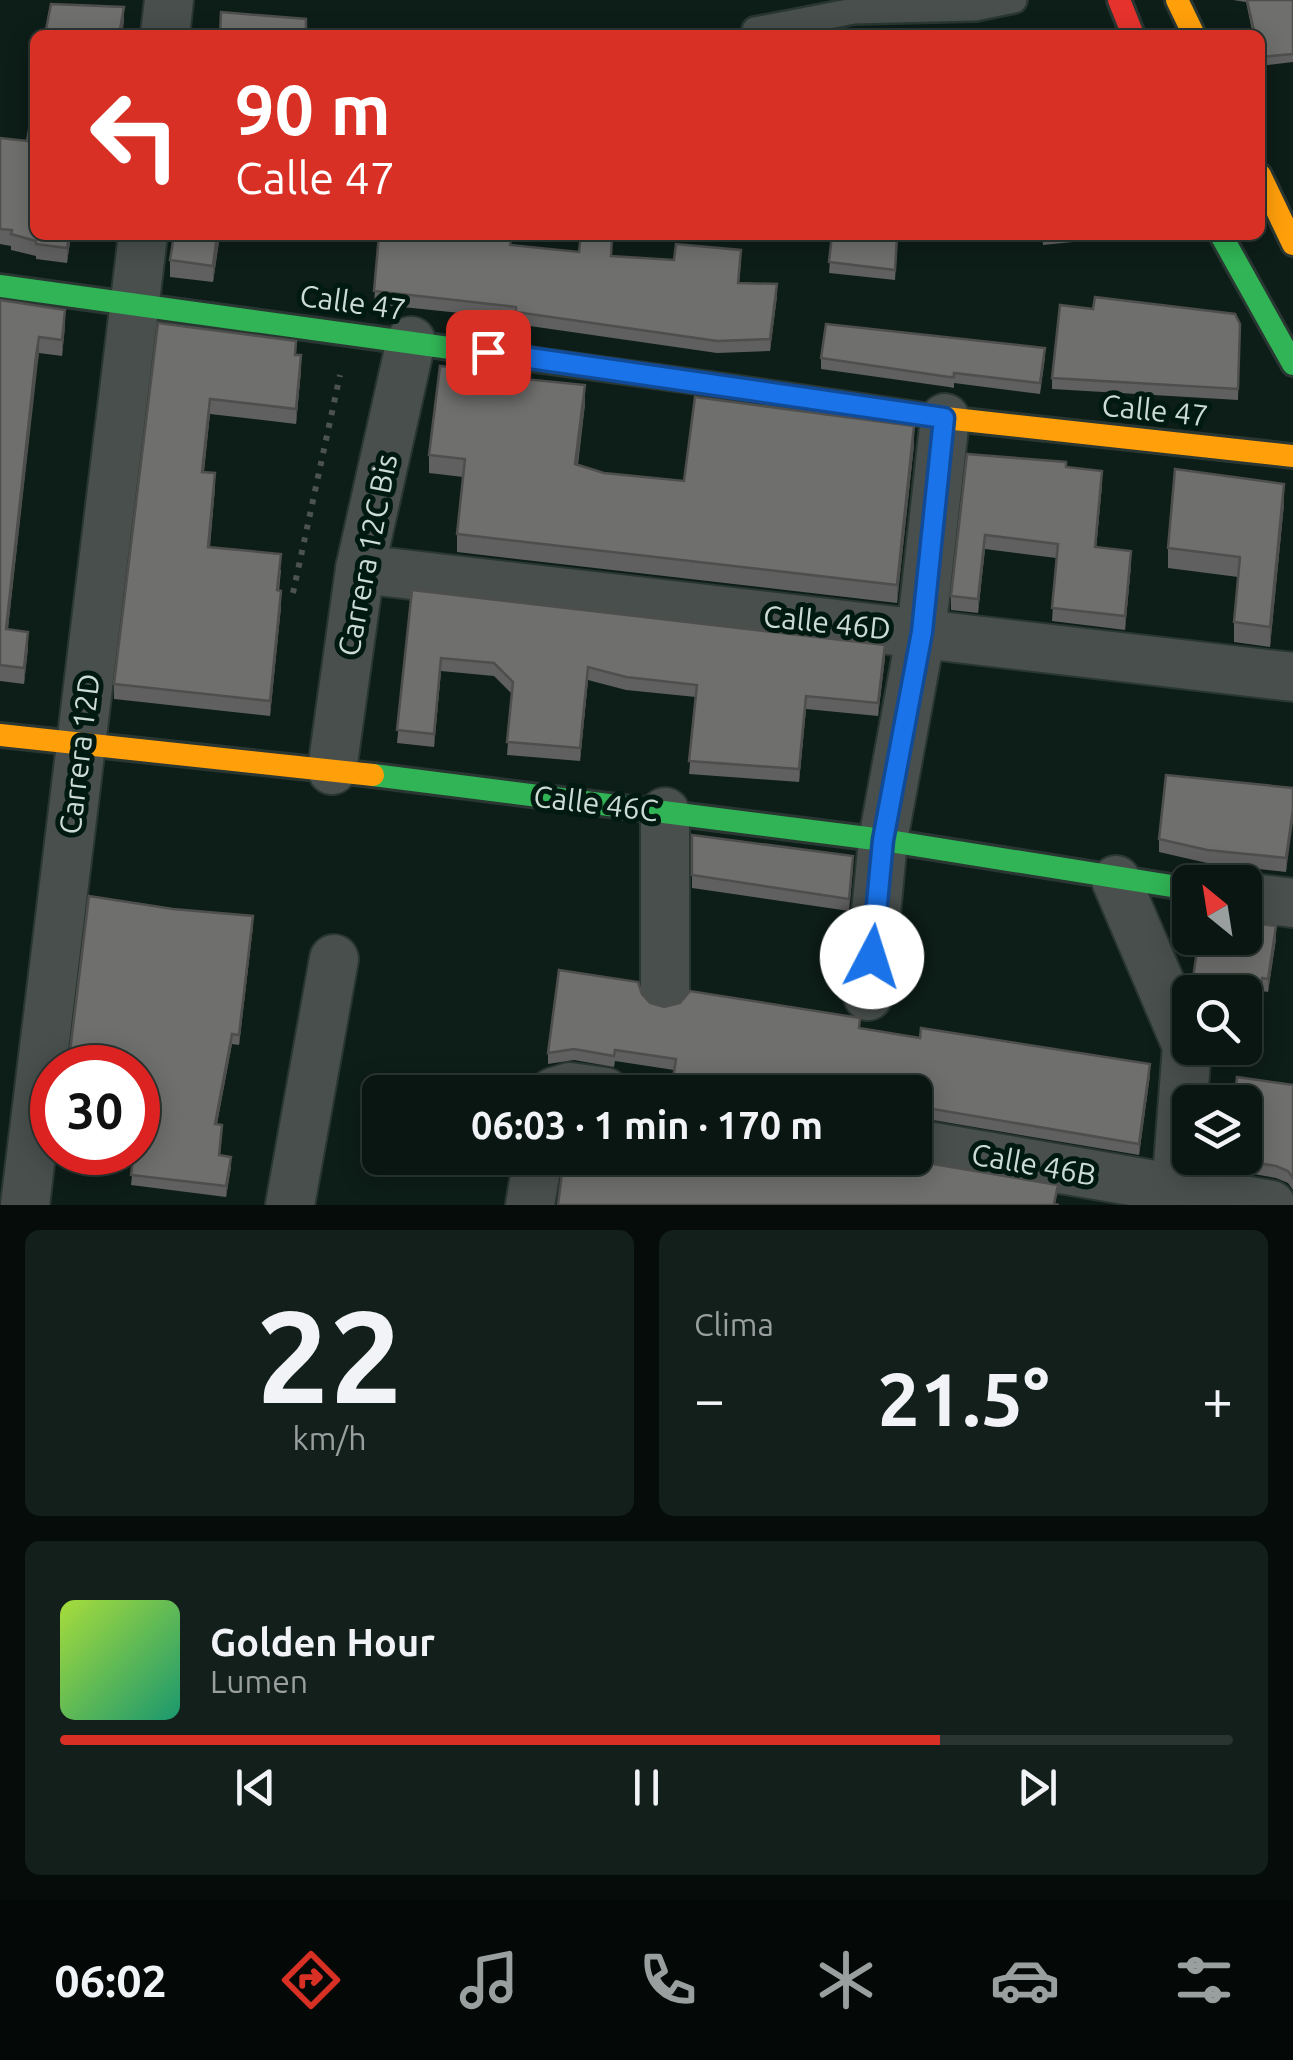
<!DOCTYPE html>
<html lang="es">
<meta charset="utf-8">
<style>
:root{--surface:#0a1612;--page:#131f1b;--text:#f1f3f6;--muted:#999f9f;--line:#2a3532;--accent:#d93025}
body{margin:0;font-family:Ubuntu,sans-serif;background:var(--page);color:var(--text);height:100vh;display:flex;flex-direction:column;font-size:38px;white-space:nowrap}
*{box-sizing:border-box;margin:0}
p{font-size:32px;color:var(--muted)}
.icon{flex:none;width:55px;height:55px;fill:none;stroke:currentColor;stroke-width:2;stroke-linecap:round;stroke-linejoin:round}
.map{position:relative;height:1205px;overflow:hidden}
.panel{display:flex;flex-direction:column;gap:25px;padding:25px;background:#060c0a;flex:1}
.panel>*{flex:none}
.top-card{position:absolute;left:30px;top:30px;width:1235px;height:210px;border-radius:15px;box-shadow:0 5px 25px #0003,0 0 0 2px var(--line);background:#d93025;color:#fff;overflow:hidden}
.needle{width:65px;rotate:330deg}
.controls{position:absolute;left:1172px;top:865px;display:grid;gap:20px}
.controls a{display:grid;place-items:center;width:90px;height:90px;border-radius:15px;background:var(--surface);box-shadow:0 5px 25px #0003,0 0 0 2px var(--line);font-size:50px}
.speed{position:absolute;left:30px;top:1045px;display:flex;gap:20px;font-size:50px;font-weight:700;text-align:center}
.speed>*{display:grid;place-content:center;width:130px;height:130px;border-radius:50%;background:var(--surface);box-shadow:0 5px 25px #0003,0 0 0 2px var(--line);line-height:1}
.speed .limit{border:15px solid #d22;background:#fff;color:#111}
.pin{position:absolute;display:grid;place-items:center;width:85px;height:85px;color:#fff;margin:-42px;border-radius:20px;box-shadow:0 5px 15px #0006}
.me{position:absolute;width:110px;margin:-55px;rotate:5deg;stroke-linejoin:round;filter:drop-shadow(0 0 8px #0008)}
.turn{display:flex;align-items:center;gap:35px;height:210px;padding:0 40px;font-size:45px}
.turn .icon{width:130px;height:130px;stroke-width:2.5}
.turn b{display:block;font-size:70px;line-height:85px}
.big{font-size:75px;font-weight:700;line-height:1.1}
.panel .card{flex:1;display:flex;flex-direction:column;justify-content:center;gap:15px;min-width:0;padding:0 35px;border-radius:15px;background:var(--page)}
.panel .dial{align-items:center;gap:0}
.dial b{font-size:130px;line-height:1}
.song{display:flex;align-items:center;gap:30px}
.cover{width:120px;height:120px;border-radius:15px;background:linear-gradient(135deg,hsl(80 70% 55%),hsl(160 70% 35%))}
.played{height:10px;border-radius:5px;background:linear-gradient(90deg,var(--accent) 75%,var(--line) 75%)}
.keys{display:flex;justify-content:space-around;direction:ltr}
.heat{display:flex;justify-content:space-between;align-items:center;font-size:55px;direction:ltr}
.panel .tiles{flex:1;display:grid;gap:25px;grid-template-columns:1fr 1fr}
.card:last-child{grid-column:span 2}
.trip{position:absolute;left:362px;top:1075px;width:570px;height:100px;border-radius:15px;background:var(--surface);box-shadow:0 5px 25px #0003,0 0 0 2px var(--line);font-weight:700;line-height:100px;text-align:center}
.dock{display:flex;height:160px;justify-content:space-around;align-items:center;background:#040907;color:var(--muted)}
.dock .icon{width:70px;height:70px}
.dock .selected{color:var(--accent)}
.dock b{font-size:45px;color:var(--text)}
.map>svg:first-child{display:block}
</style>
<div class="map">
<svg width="1293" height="1205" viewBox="0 0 1293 1205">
<rect width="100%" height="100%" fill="#0d1d18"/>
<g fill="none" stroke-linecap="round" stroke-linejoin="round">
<defs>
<polyline id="lane" points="755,30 854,11 975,8 1014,0"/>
<g id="street">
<polyline points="165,35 169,0"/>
<polyline points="360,569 1293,677"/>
<polyline points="332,770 360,569 411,341"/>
<polyline points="1116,880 1187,1046 1175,1205"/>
<polyline points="1245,897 1293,903"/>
<polyline points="665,991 665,812"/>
<polyline points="868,996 883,840 921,633 945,418"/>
<polyline points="554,1092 570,1087 605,1092"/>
<polyline points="915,1144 1271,1205"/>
<polyline points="25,1205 143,235"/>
<polyline points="290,1205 334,959"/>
<polyline points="530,1205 538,1158"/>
</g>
<g id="fast">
<polyline points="1221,235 1293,364"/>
<polyline points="0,286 711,384"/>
<polyline points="373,775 883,840 1190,889"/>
</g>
<g id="slow">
<polyline points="1177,0 1194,35"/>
<polyline points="1260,175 1293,244"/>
<polyline points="711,384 945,418 1293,456"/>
<polyline points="0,735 373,775"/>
</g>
<polyline id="jam" points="1119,0 1133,35"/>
</defs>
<use href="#lane" stroke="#293632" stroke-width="30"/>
<use href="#street" stroke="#293632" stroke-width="52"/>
<use href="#fast" stroke="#293632" stroke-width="28"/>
<use href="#slow" stroke="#293632" stroke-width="28"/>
<use href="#jam" stroke="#293632" stroke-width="28"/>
<polyline stroke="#4b524f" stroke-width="6" stroke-dasharray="5 8" stroke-linecap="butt" points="293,593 340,375"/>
<use href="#lane" stroke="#484f4c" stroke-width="25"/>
<use href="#street" stroke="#484f4c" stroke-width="48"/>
<use href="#fast" stroke="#30b455" stroke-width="22"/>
<use href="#slow" stroke="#ff9f0a" stroke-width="22"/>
<use href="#jam" stroke="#e5322d" stroke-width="22"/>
</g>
<g fill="#5f605f">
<polygon points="1233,0 1293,0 1293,62 1260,66 1260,35 1253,35 1246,2"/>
<polygon points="0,138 71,235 67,263 36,259 36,256 11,250 11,246 0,244"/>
<polygon points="174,235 220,235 213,282 170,277 170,260"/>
<polygon points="379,235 512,235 511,245 612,256 741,263 739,283 777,296 770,351 717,353 516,324 516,319 374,304"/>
<polygon points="832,235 898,235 895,280 829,273"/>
<polygon points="1042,235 1103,235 1103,239 1043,245"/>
<polygon points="0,300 65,326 62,356 39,353 36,372 8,629 28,648 24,684 0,681"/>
<polygon points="1093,309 1240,324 1238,400 1052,389 1052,378"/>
<polygon points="158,323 296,355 301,371 296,424 210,414 204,472 215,488 210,547 281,570 279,591 281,607 270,716 114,699 114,684"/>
<polygon points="821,358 1045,358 1040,394 954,383 954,388 949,387 821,369"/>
<polygon points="482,375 585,404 578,465 604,473 684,481 914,445 897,603 457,552 457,534 463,477 429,473 429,455"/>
<polygon points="967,454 1066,467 1102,485 1096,548 1131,565 1125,630 1052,621 1056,558 985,549 978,613 951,610 951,596"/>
<polygon points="1284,504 1270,647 1234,642 1234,622 1238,577 1168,568 1168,548"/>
<polygon points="412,590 885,658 878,716 806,709 799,782 689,774 696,697 626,690 588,680 580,761 507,755 512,694 494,676 441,671 434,747 397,743"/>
<polygon points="1293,788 1286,872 1207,863 1159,852 1159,839"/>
<polygon points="692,835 853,868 849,911 692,888"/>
<polygon points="1262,924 1276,939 1268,992 1262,991 1260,1008 1245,1006 1245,992 1194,992 1193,978"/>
<polygon points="253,926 239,1045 232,1044 217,1124 222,1135 220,1155 231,1167 226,1197 131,1185 134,1155 117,1152 138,1152"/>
<polygon points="642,994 650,1003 664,1007 860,1028 1150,1075 1139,1155 915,1117 915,1092 674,1070 615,1061 614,1067 574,1060 548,1064 548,1053"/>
<polygon points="1293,1085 1293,1190 1288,1183 1276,1178 1226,1169 1226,1158"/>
</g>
<g fill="#4e4e4d">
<polygon points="124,7 124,22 122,35 119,35"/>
<polygon points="69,235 71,235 67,263 67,248"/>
<polygon points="217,235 220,235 213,282 213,266"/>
<polygon points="777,284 777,296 770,351 770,339"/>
<polygon points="65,310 65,326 62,356 62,340"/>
<polygon points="39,337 39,353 6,645 6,629"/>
<polygon points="301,355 301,371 296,424 296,409"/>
<polygon points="585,385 585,404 575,483 575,464"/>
<polygon points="210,399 210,414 202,487 202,472"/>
<polygon points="914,426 914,445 897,603 897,585"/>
<polygon points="1102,471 1102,485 1095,561 1095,547"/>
<polygon points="215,473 215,488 208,562 208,547"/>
<polygon points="1284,484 1284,504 1270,647 1270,627"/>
<polygon points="985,535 985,549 978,613 978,599"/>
<polygon points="1131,551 1131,565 1125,630 1125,616"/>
<polygon points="281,591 281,607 270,716 270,701"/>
<polygon points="28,632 28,648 24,684 24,668"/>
<polygon points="885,645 885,658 878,716 878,703"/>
<polygon points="441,658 441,671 434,747 434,734"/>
<polygon points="588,667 588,680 580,761 580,748"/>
<polygon points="806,696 806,709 799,782 799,769"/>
<polygon points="1293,809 1293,822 1286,872 1286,858"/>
<polygon points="253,916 253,926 239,1045 239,1035"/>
<polygon points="1276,926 1276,939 1268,992 1268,979"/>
<polygon points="232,1034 232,1044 215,1134 215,1124"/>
<polygon points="1150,1064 1150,1075 1139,1155 1139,1144"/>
<polygon points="231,1157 231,1167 226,1197 226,1186"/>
</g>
<g fill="#6f706e" stroke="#4e4e4d" stroke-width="2.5">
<polygon points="1247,0 1293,0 1293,54 1260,57 1260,35 1255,35"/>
<polygon points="51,4 124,7 119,35 45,35"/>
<polygon points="221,12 306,19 306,35 220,35"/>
<polygon points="35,96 35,235 69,235 67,248 36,244 36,241 11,234 12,230 0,229 0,138 27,141"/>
<polygon points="174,235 217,235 213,266 170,260"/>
<polygon points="379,235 511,235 510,245 579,252 581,235 592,235 612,237 611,256 674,260 676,244 741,250 738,283 777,284 770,339 717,341 516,312 516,307 374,291"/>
<polygon points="832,235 897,235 895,270 829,262"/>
<polygon points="1095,297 1235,314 1240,324 1238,389 1052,378 1060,305 1093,309"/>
<polygon points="0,300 65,310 62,340 39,337 36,356 6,629 28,632 24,668 0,665"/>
<polygon points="158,323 296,341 295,355 301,355 296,409 210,399 202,472 215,473 208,547 281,554 277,590 281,591 270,701 114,684"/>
<polygon points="826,324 1045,348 1040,383 954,373 954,377 949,377 821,358"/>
<polygon points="440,366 482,371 482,375 585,385 575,464 604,473 684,481 695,397 914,426 897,585 457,534 465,459 429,455"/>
<polygon points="967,454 1066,462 1066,467 1102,471 1095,547 1131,551 1125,616 1052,608 1058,544 985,535 978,599 951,596"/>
<polygon points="1175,469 1284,484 1270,627 1234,622 1240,557 1168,548"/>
<polygon points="412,590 885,645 878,703 806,696 799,769 689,761 697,685 626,677 588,667 580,748 507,742 513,682 494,663 441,658 434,734 397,730"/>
<polygon points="1166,775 1293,788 1293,809 1286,858 1207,850 1159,839"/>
<polygon points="692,835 853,856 849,899 692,875"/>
<polygon points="89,896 173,909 253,916 239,1035 232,1034 215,1124 222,1125 219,1155 231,1157 226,1186 131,1175 134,1152 138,1152 138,1068 68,1068"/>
<polygon points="1245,914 1262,916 1261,924 1276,926 1268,979 1262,978 1260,995 1197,987 1193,978 1199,938 1245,938"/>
<polygon points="559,970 638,982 642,994 650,1003 664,1007 680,1003 690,991 860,1018 859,1028 920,1038 921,1028 1150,1064 1139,1144 915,1106 915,1092 671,1092 676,1059 615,1050 614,1056 574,1049 548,1053"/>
<polygon points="1237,1077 1293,1085 1293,1178 1288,1171 1276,1166 1226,1158 1245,1158 1245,1102 1234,1102"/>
<polygon points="564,1158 904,1158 909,1160 1058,1185 1054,1204 1059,1205 558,1205"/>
</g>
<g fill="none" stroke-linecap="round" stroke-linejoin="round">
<defs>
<polyline id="route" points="488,352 944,418 922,632 883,840 872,957"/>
</defs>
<use href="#route" stroke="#114b97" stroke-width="25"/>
<use href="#route" stroke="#1a73e8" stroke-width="18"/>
</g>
<g text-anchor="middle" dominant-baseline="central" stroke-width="10" stroke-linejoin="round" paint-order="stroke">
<g font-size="30" fill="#ccdcd5" stroke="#001a12">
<text transform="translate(353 302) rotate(8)">Calle 47</text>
<text transform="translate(1155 410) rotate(6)">Calle 47</text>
<text transform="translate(367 555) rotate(-79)">Carrera 12C Bis</text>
<text transform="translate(827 622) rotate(6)">Calle 46D</text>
<text transform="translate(79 754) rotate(-83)">Carrera 12D</text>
<text transform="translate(596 803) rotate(7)">Calle 46C</text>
<text transform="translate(1034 1164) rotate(10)">Calle 46B</text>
</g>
</g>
</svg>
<div class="controls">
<a><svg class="needle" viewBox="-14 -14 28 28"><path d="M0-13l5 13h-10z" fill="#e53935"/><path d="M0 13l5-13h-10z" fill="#999f9f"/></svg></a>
<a><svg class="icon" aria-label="search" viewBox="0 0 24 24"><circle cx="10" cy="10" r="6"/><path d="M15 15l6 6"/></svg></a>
<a><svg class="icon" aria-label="layers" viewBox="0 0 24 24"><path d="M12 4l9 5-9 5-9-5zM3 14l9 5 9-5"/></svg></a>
</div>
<div class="speed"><div class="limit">30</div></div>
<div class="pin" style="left:488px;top:352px;background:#d93025"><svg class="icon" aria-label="arrive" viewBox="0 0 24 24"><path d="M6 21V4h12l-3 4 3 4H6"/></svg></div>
<svg class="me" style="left:872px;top:957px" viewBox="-20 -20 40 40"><circle r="19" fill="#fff"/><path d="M0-13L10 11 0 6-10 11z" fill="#1a73e8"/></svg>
<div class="trip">06:03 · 1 min · 170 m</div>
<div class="top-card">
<div class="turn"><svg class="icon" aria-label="left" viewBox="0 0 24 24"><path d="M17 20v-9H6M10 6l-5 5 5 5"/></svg><div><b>90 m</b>Calle 47</div></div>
</div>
</div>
<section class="panel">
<div class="tiles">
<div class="card dial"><b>22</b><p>km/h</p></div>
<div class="card"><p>Clima</p>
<div class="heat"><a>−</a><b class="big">21.5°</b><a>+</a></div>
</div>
<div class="card">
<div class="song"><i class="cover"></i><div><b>Golden Hour</b><p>Lumen</p></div></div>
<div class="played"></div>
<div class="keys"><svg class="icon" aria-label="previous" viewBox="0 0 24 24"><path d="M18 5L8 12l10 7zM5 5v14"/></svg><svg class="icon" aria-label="pause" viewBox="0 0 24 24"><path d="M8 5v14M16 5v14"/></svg><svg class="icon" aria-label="next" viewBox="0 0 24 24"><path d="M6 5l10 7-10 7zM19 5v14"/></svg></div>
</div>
</div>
</section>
<nav class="dock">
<b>06:02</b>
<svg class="icon selected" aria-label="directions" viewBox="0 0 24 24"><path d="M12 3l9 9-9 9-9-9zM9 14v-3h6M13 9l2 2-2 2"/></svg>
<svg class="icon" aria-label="music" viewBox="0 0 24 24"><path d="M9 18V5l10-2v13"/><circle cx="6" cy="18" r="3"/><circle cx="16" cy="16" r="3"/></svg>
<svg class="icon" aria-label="phone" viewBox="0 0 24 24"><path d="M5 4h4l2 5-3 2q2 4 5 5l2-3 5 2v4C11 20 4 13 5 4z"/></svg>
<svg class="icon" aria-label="climate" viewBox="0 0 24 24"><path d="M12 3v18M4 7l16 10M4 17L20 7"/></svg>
<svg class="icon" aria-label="car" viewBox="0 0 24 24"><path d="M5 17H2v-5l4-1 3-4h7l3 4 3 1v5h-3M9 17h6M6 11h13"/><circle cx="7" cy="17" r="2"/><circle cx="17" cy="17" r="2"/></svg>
<svg class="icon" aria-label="filters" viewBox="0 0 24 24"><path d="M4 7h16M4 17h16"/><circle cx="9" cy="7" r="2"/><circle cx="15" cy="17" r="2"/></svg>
</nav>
